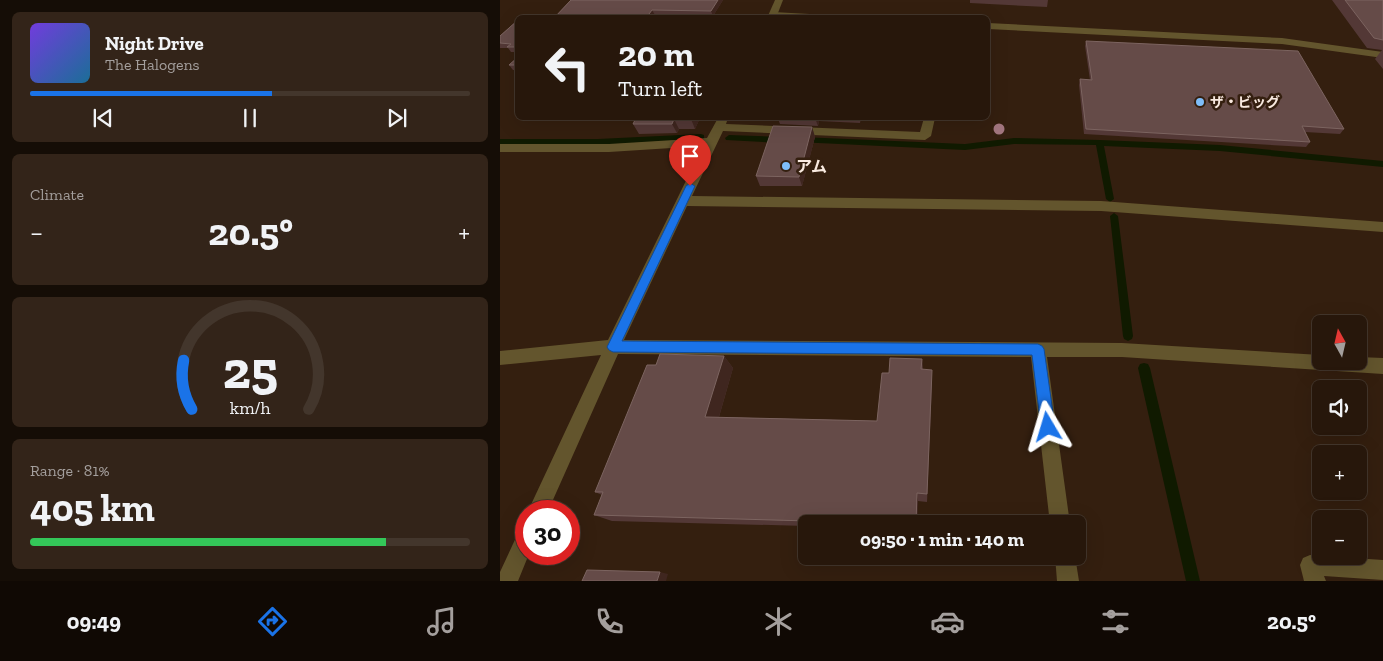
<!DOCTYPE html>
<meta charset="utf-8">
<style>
:root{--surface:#27170b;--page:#332419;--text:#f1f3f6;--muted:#a49f9d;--line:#43362c;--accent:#1a73e8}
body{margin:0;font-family:"Zilla Slab","Noto Sans JP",serif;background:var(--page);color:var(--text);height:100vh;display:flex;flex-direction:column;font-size:19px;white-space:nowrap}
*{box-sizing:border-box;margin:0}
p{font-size:16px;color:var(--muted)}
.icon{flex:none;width:28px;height:28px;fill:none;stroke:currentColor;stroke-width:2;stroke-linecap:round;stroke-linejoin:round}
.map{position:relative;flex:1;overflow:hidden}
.panel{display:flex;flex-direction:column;gap:12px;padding:12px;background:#150d06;width:500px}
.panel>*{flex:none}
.guide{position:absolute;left:15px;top:15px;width:475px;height:105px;border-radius:8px;box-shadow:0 5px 20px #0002,0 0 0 1px var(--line);background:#27170b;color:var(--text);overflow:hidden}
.needle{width:32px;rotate:352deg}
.fabs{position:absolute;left:812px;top:315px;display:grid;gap:10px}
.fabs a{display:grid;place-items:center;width:55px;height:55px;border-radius:8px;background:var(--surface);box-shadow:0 5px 20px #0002,0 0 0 1px var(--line);font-size:25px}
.speed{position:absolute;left:15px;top:500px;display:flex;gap:10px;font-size:25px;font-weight:700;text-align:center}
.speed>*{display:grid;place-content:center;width:65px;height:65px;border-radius:50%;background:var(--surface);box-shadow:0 5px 20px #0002,0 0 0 1px var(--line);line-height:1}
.speed .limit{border:8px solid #d22;background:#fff;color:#111}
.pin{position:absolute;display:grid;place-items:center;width:42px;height:42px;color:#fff;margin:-51px -21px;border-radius:50% 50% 50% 0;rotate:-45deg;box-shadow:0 0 5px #0007}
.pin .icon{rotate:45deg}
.me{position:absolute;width:55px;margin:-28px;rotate:353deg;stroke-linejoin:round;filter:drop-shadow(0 0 4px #0008)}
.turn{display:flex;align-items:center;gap:18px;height:105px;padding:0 20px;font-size:22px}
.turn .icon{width:65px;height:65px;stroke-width:2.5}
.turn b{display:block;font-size:35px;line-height:42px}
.big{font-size:38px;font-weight:700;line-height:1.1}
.panel .widget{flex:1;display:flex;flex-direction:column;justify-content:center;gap:8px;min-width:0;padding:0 18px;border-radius:8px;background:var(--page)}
.panel .dial{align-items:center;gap:0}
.dial svg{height:130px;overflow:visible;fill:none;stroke:var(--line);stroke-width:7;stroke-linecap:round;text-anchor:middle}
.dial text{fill:var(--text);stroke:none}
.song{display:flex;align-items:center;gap:15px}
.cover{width:60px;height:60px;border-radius:8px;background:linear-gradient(135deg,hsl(260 70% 55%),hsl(200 70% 35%))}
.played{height:5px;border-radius:2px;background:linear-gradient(90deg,var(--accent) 55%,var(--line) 55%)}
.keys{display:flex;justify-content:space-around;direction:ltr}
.heat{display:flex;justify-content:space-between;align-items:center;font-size:28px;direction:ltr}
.charge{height:8px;border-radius:4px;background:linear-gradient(90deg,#34c759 81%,var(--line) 0)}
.trip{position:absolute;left:298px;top:515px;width:288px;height:50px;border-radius:8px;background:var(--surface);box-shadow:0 5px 20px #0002,0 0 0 1px var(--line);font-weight:700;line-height:50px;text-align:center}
.dock{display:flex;height:80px;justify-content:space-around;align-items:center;background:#100904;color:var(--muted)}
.dock .icon{width:35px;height:35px}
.dock .current{color:var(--accent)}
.dock b{font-size:22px;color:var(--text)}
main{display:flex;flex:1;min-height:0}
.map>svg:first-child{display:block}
</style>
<main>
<section class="panel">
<div class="widget">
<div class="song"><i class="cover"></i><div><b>Night Drive</b><p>The Halogens</p></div></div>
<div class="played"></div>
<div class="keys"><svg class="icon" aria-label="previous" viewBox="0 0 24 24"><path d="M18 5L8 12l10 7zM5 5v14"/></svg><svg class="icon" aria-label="pause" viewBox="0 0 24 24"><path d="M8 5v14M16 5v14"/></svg><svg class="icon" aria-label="next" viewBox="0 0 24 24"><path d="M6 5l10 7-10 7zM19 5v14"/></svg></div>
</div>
<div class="widget"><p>Climate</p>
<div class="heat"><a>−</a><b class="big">20.5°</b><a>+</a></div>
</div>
<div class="widget dial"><svg viewBox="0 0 100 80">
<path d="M14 69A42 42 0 1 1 86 69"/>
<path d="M14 69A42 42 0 0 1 9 39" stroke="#1a73e8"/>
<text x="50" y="56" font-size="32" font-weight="700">25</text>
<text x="50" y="72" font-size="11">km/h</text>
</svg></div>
<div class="widget"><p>Range · 81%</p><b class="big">405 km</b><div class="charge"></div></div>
</section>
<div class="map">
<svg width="883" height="581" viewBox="0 0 883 581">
<rect width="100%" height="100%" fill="#341f0f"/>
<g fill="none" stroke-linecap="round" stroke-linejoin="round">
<g fill="#101a00" fill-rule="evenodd">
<polygon points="201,134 204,135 204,139 98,145 0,145 0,139 98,139"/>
<polygon points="229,135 281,137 285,140 281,143 226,140 225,138"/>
<polygon points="300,137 465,144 514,138 600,140 720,145 883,161 883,167 720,151 604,146 614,199 610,202 606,199 596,145 514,144 465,150 297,142 296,140"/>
<polygon points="614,213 618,216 633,336 632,339 628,341 624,339 623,336 610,216"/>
<polygon points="644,363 648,364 650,368 700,581 686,581 638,368 640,364"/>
</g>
<g fill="#63552d" fill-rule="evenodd">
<polygon points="273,12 328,15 332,18 270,17 270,13"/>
<polygon points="488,23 782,38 883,52 883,58 782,44 488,29"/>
</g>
<g fill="#63552d" fill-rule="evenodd">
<polygon points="275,0 283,0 276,18 267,18"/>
<polygon points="218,118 228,118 226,124 420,132 424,118 435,118 431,136 425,140 223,131 192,196 601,201 883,222 883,232 601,211 187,206 124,340 622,343 821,355 821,361 859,361 859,357 883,358 883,374 622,357 547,357 570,524 550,524 531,357 118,354 48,511 28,511 101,355 0,365 0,351 108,340 203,146 109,152 0,152 0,144 109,144 207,138"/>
<polygon points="26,528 26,554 29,554 18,581 0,581 0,572 19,531"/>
<polygon points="810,555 883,560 883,580 824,576 826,581 804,581 800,565 803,558"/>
<polygon points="555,556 575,556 579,581 557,581"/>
</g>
</g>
<circle fill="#a1757e" cx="499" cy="129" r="5.5"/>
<g fill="#533836">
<polygon points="71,0 223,0 213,16 155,15 153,18 54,18"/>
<polygon points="470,0 548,0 547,7 470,3"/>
<polygon points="832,0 883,0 883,69 875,59 882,50 867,48"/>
<polygon points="18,20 18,52 11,52 8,48 0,48 0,36"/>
<polygon points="586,41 844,129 840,134 805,132 810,142 806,147 584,134 579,85 580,79 590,80 585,46"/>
<polygon points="18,57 18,70 13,70 9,65"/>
<polygon points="136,118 200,118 195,129 179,129 177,133 139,134 133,124"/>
<polygon points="268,118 361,118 360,123 319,121 318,126 280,124 278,119 269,118"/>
<polygon points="312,127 315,137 302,186 260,186 256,176"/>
<polygon points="224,356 233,368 219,417 377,421 389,373 422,359 423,369 432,382 427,502 418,501 417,524 306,524 306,526 112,521 94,515 102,495 95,492 156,365"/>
</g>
<g fill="#3f261f">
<polygon points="218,0 223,0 213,16 211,11"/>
<polygon points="152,10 155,15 153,18 146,18"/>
<polygon points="191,118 200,118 195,129 191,119"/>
<polygon points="315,118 318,118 319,121 318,126"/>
<polygon points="174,119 179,129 177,133 172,124"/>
<polygon points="312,127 315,137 302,186 299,177"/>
<polygon points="224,356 233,368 216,427 205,417"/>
<polygon points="432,370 432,382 427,502 427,494"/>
<polygon points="417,493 418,501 417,524 416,524"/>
<polygon points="160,572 168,574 166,581 157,581"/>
</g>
<g fill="#654b48" stroke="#7c6460">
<polygon points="71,0 218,0 211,11 152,10 146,18 54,18"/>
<polygon points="845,0 883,0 883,40 874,38"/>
<polygon points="18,20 18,47 7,47 11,44 0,43 0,36"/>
<polygon points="586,41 798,51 844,129 802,126 810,142 586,129 580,79 592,80"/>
<polygon points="18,57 18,65 9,65"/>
<polygon points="136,118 191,118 191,119 174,119 172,124 133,124"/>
<polygon points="273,126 312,127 299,177 256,176"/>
<polygon points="160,354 224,356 205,417 377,421 382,373 389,373 390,358 422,359 421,369 432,370 427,494 417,493 416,524 94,515 103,492 95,492 147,365 156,365"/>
<polygon points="87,570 160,572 157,581 82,581"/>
</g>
<polygon fill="#1a73e8" stroke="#114b97" points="190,183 195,186 122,341 538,344 542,346 544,349 555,427 553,432 548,434 543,432 541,427 532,355 113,352 109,350 107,347 109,343 186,186"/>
<g fill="#7ebdf9" stroke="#341f0f" stroke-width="2">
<circle cx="700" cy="102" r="5"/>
<circle cx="286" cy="166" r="5"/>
</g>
<g text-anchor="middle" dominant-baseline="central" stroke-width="5" stroke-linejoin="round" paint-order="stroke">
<g font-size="14" font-weight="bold" fill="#f9eae0" stroke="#341f0f" text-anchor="start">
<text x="710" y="102">ザ・ビッグ</text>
</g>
<g font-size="16" font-weight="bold" fill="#f9eae0" stroke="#341f0f" text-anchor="start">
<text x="296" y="166">アム</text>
</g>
</g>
</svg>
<div class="fabs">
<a><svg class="needle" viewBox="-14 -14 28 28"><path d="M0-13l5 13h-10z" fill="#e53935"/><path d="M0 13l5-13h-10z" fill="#a49f9d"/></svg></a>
<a><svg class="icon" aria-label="sound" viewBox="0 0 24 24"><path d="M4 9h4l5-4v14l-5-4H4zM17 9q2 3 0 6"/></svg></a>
<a>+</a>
<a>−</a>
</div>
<div class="speed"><div class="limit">30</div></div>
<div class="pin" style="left:190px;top:186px;background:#d93025"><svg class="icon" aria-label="arrive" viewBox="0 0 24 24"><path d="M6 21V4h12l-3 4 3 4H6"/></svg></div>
<svg class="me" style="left:548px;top:427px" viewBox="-20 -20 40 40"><path d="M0-17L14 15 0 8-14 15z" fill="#1a73e8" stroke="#fff" stroke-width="4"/></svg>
<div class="trip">09:50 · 1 min · 140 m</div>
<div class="guide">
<div class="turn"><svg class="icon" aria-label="left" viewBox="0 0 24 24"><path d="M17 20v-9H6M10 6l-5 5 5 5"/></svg><div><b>20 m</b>Turn left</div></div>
</div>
</div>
</main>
<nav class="dock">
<b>09:49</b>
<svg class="icon current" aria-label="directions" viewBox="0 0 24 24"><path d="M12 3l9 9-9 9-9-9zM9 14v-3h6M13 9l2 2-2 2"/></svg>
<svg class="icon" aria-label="music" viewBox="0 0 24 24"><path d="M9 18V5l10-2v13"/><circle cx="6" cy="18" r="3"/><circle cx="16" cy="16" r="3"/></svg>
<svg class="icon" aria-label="phone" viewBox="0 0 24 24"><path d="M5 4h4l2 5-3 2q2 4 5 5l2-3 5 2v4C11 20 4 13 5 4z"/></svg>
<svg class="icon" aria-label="climate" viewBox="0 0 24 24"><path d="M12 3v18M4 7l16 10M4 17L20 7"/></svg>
<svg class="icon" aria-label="car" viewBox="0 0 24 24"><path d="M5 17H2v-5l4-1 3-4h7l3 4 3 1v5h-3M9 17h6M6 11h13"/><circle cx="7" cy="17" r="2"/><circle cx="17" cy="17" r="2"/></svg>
<svg class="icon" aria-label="filters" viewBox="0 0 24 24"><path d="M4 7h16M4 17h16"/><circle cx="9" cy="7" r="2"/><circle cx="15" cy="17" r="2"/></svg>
<b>20.5°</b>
</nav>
